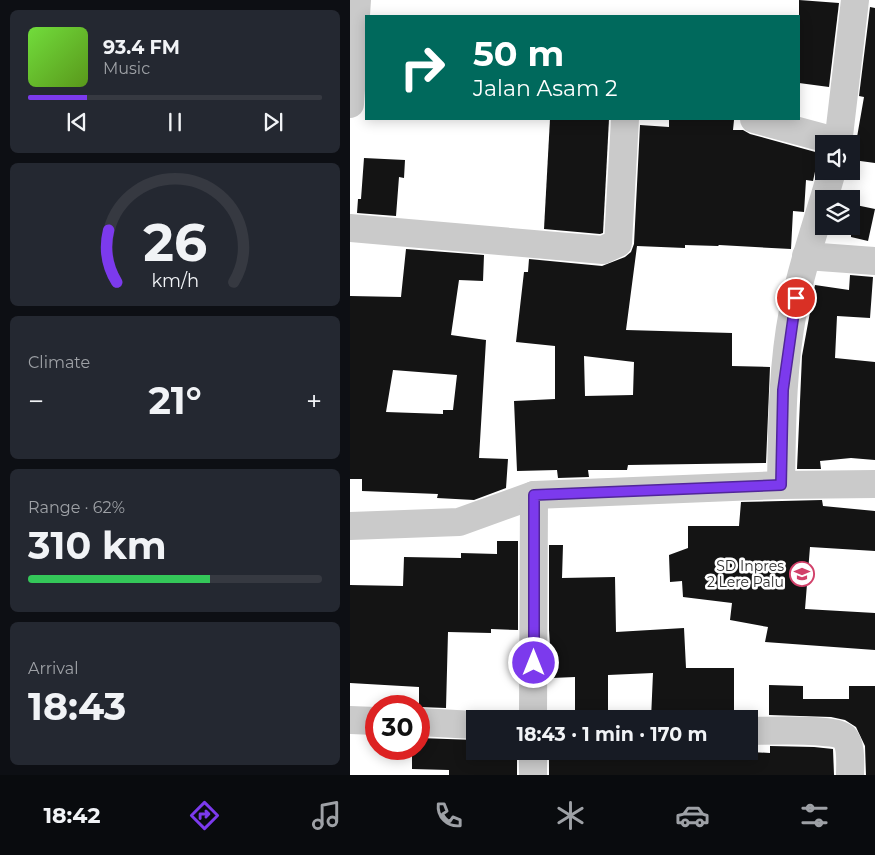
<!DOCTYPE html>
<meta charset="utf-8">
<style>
:root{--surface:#171b24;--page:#242831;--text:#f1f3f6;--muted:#9ea1a6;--line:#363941;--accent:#7c3aed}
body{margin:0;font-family:Montserrat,sans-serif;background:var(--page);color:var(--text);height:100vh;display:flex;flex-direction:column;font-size:19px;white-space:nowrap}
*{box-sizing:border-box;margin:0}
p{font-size:16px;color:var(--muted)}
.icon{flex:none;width:28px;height:28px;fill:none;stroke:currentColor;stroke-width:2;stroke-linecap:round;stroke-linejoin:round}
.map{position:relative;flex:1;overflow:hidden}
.details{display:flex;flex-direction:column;gap:10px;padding:10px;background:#0d0f14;width:350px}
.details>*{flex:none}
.guide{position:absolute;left:15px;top:15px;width:435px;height:105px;border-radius:0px;box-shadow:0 2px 12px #0003;background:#00695c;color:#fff;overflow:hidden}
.controls{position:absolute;left:465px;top:135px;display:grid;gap:10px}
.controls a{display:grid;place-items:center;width:45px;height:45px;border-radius:0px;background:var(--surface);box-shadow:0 2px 12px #0003;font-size:25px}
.speed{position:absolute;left:15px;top:695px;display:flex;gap:10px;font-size:25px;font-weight:700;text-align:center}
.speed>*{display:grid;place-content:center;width:65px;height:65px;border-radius:50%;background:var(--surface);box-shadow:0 2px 12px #0003;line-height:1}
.speed .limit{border:8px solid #d22;background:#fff;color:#111}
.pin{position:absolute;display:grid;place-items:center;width:42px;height:42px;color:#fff;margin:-21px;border:2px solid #fff;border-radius:50%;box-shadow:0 1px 5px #0007}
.me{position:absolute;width:55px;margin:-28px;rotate:0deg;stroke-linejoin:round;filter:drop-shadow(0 0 4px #0008)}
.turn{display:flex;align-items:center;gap:18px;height:105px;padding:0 25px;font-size:22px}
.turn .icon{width:65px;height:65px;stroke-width:2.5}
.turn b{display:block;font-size:35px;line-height:42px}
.big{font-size:38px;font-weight:700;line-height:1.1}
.details .tile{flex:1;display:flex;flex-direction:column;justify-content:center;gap:8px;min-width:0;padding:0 18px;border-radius:8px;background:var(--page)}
.details .dial{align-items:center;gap:0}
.dial svg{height:130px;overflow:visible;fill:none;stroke:var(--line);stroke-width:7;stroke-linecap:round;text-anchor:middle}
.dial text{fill:var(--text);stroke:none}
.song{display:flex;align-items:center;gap:15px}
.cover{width:60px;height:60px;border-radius:8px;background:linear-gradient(135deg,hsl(100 70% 55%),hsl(90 70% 35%))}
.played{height:5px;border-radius:2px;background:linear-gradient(90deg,var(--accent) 20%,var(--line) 20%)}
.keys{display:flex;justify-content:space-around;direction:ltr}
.heat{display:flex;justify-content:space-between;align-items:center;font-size:28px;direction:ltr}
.charge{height:8px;border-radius:4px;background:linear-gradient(90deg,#34c759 62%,var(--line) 0)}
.trip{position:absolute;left:116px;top:710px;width:292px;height:50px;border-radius:0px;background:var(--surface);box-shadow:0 2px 12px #0003;font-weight:700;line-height:50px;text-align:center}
.menu{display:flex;height:80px;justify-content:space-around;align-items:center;background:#090b0e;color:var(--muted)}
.menu .icon{width:35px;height:35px}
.menu .on{color:var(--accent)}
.menu b{font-size:22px;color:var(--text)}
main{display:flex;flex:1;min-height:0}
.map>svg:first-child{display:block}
</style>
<main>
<section class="details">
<div class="tile">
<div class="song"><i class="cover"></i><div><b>93.4 FM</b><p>Music</p></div></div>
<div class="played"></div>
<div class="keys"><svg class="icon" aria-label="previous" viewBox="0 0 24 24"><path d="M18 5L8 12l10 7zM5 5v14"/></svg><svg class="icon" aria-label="pause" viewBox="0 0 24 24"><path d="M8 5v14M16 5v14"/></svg><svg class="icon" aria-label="next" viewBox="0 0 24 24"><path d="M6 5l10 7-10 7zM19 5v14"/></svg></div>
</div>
<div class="tile dial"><svg viewBox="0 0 100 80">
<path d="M14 69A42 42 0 1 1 86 69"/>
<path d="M14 69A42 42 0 0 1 9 37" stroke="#7c3aed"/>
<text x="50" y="56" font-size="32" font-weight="700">26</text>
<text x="50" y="72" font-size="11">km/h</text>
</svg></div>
<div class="tile"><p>Climate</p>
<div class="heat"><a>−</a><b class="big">21°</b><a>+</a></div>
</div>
<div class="tile"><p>Range · 62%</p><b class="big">310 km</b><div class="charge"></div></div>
<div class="tile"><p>Arrival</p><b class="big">18:43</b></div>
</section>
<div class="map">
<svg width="525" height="775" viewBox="0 0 525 775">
<rect width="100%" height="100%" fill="#fff"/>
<g fill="#141414" fill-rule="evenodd">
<polygon points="449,0 489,3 479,87 449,83"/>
<polygon points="520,7 525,8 525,163 503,160 514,97 509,96"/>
<polygon points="200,119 259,119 253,233 250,234 194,229"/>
<path d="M319,119L384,120L383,130H393L400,134L469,153L463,181L456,180L454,212L443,211L441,249L369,245L368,246L335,245V248L287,246L276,330L382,333V366L420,367L416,463L278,465L277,470H238L239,477L208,478L207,470L167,471L164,401L205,399V346L166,342L174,272H178L179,259L252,266L275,257L281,252L284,244L290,125L319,127ZM234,356L284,362L283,395L235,396Z"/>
<polygon points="14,158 55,160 54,178 49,177 46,216 7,213 8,199 11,199"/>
<polygon points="501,204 525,209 518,241 501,237"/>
<path d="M56,249L134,255L133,281L109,280L101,335L136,340L129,458L158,459L156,488L124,500L87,498L88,494L12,491V479H0V296L51,297ZM43,370L107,375L103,410H93V414L36,412Z"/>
<polygon points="500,275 523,277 520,318 487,316 485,358 525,362 525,460 501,458 470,461 471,469 447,469 452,356 465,285 499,290"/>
<polygon points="472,500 473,506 525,511 525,551 460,547 455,609 525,613 525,650 415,642 418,627 380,620 382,603 333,597 332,581 320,582 319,555 338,548 338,526 389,526 391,502"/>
<polygon points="147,541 168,541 168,630 141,629 141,633 98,632 96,708 69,707 69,687 0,683 0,585 53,586 54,557 111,558 111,553 147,554"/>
<polygon points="199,545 213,545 212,578 265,577 266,632 334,628 336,668 384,668 384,719 301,719 303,673 258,675 258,713 225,713 225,677 202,678 199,630"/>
<polygon points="419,685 453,686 453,699 499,699 499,686 525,686 525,775 516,775 515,746 506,727 495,720 481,717 419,715"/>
<polygon points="69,738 125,740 125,751 167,751 167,775 99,775 99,770 62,769 62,749 69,749"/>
<polygon points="420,746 464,747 483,749 484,775 199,775 199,751 384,751 420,753"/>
</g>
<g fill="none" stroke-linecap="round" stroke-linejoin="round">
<g stroke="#cacaca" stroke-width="28">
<polyline points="0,104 7,0"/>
<polyline points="404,119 489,142"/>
<polyline points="488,144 505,0"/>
<polyline points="0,228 253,250 268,243 275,119"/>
<polyline points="456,256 525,261"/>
<path d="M431,485C432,427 432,368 443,311C452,263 469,218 482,171"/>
<polyline points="0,526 109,522 184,495 431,485 525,484"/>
<polyline points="183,719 184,495"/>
<polyline points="0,720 26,721"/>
<polyline points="69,722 125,725"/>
<path d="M400,731C416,731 485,728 494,737C502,745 500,764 500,775"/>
<polyline points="183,775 183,751"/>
</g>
</g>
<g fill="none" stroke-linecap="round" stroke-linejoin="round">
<defs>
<polyline id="route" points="184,663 184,495 431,485 433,390 446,298"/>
</defs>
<use href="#route" stroke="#51269a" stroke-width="12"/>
<use href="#route" stroke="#7c3aed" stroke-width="9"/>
</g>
<defs>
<symbol id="school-ring" viewBox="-11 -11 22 22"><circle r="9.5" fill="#fff" stroke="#d2416a" stroke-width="1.5"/><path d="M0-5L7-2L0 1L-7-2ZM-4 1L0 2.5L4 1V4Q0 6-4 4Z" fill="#d2416a"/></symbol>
</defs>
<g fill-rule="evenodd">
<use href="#school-ring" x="438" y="560" width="28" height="28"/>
</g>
<g text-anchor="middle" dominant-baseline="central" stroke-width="5" stroke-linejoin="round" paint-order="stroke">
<g font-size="14" fill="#2d2d2d" stroke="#fff" text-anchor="end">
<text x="434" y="566">SD Inpres<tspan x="434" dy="16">2 Lere Palu</tspan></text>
</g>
</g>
</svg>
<div class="controls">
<a><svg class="icon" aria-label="sound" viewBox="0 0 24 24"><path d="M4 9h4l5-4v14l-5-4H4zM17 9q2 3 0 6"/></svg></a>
<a><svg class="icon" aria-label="layers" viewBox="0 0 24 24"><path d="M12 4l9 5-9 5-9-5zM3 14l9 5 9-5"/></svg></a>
</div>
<div class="speed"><div class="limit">30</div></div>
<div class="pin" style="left:446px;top:298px;background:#d93025"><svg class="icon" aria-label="arrive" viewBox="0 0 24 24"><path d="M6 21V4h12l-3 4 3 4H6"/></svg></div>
<svg class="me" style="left:184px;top:663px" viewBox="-20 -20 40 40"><circle r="17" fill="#7c3aed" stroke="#fff" stroke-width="3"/><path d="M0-11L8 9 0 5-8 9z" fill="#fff"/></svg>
<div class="trip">18:43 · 1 min · 170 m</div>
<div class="guide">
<div class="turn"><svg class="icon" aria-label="right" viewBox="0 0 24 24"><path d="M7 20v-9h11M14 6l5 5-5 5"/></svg><div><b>50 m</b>Jalan Asam 2</div></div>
</div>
</div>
</main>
<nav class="menu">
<b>18:42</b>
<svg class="icon on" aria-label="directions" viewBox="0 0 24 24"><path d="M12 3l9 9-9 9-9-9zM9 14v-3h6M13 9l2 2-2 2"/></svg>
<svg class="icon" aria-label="music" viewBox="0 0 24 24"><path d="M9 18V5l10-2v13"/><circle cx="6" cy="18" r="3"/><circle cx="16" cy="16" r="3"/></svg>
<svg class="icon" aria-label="phone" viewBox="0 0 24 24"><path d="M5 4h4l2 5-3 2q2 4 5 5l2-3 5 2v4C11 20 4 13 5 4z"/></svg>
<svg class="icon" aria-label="climate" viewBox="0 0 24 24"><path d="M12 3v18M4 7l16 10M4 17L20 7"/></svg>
<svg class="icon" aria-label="car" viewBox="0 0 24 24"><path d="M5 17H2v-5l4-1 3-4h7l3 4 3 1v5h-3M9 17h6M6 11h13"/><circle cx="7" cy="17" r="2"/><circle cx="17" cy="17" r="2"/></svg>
<svg class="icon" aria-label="filters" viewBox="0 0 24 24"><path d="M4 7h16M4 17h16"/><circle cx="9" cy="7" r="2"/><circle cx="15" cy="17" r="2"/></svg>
</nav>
